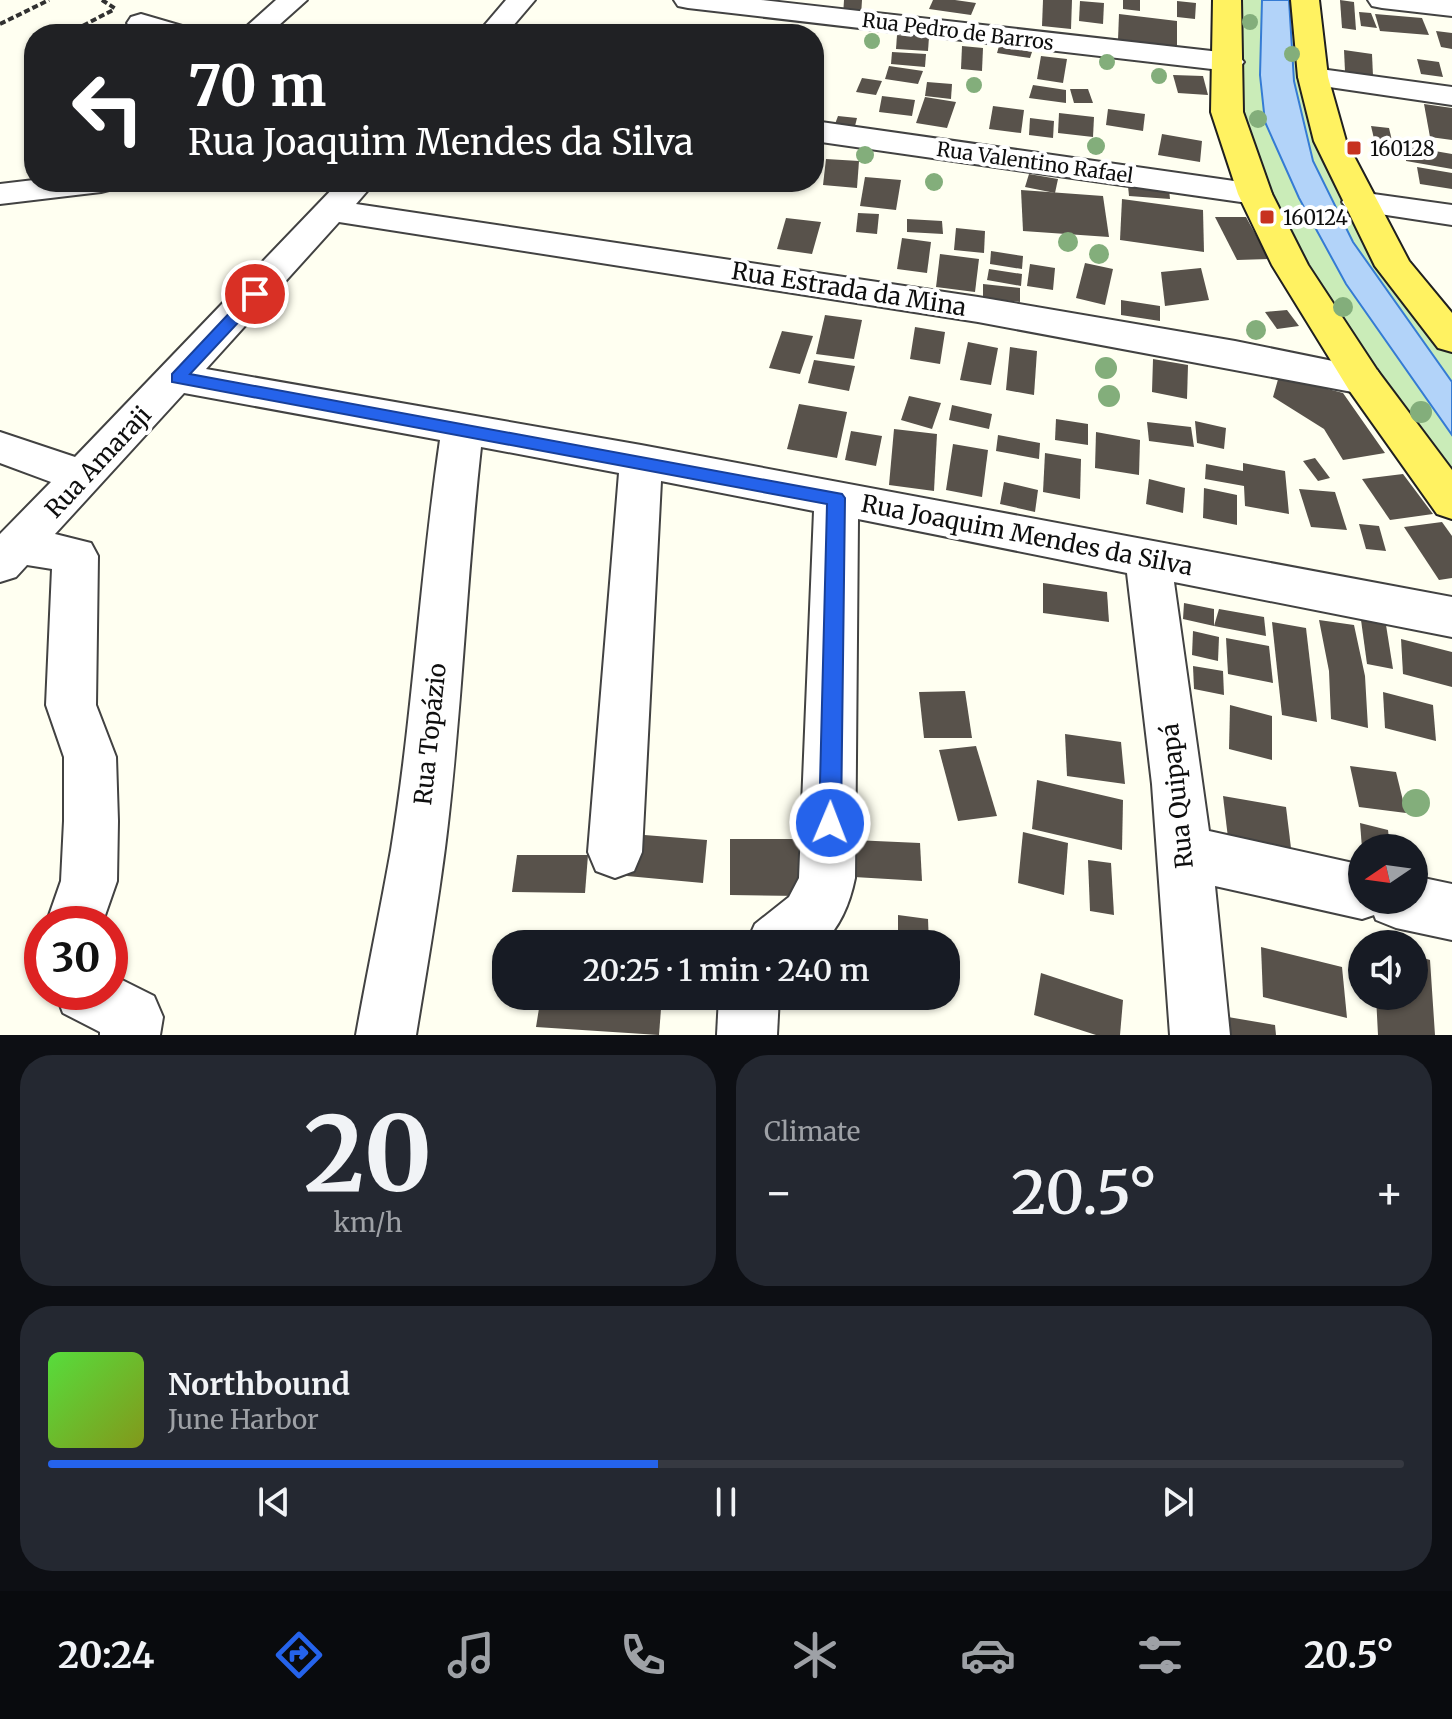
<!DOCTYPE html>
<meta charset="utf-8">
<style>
:root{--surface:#171b24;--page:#242831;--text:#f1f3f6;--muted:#9ea1a6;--line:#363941;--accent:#2563eb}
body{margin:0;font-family:Merriweather,serif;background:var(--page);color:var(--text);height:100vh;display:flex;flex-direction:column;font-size:30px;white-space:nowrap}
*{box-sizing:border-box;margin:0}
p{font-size:26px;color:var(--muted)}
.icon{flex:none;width:44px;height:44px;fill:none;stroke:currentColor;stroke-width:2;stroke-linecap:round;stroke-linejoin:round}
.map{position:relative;height:1035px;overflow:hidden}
.side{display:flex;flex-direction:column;gap:20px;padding:20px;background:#0d0f14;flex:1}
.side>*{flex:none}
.banner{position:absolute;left:24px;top:24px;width:800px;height:168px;border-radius:32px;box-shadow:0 2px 6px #0004;background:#202124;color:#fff;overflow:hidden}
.needle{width:52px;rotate:257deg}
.tools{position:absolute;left:1348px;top:834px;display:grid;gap:16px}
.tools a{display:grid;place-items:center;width:80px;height:80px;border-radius:50%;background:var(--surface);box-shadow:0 2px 6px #0004;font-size:40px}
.speed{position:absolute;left:24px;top:906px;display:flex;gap:16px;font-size:40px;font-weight:700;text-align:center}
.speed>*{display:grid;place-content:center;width:104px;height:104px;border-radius:50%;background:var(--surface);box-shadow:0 2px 6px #0004;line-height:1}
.speed .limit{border:12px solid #d22;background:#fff;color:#111}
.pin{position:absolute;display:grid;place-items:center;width:68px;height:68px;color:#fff;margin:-34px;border:4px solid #fff;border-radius:50%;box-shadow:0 2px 8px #0007}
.me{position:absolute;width:88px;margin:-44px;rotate:1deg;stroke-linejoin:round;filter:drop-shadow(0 0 6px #0008)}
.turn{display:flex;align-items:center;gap:28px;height:168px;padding:0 32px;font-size:36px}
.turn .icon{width:104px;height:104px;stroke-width:2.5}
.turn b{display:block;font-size:56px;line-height:68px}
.big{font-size:60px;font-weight:600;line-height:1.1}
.side .card{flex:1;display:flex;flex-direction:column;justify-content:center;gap:12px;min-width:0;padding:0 28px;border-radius:32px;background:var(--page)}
.side .dial{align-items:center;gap:0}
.dial b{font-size:104px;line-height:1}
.song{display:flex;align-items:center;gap:24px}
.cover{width:96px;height:96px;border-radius:12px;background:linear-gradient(135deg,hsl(110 70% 55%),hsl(70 70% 35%))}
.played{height:8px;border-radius:4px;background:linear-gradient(90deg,var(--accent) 45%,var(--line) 45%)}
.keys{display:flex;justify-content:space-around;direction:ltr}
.heat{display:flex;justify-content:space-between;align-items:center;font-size:44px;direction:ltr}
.side .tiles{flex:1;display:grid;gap:20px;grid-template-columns:1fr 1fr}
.card:last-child{grid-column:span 2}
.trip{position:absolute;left:492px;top:930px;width:468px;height:80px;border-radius:32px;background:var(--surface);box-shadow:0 2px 6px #0004;font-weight:600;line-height:80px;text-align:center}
.tabs{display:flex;height:128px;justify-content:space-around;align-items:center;background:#090b0e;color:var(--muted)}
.tabs .icon{width:56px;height:56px}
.tabs .selected{color:var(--accent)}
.tabs b{font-size:36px;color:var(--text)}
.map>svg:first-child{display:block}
</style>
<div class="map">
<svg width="1452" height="1035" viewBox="0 0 1452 1035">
<rect width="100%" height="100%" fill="#fffff1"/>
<polygon fill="#caecb8" points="1234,0 1296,0 1305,76 1452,351 1452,481 1370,371 1265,194 1241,123"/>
<polygon fill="#b2d3f9" stroke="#357bd4" stroke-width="2" points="1262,0 1289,0 1294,81 1313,161 1353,242 1452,382 1452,435 1346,284 1299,198 1265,122 1260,75"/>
<g fill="#58524b">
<polygon points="844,0 862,0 861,17 843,16"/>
<polygon points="933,0 955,0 976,3 971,15 929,9"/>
<polygon points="1043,0 1072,0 1071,29 1042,26"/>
<polygon points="1123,0 1140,0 1140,11 1123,9"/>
<polygon points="1340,0 1354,2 1356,30 1342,28"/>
<polygon points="1080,1 1104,3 1103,24 1079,21"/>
<polygon points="1177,1 1196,3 1195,19 1177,17"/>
<polygon points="1359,12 1371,13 1377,28 1361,26"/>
<polygon points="1119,14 1177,21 1177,47 1118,40"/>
<polygon points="1375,14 1422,18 1429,35 1380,31"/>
<polygon points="1436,31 1452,33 1452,49 1441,47"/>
<polygon points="897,35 929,37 928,51 896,49"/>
<polygon points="962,46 983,48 982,71 961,69"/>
<polygon points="999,46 1032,52 1030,58 997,53"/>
<polygon points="1344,50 1372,54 1373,76 1345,71"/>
<polygon points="892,52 926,54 925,67 891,64"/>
<polygon points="1041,56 1067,59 1063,83 1037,79"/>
<polygon points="1417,59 1439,62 1443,77 1421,74"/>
<polygon points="889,66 923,71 918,84 885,79"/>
<polygon points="1173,75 1203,76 1208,95 1178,93"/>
<polygon points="862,78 882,81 876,95 856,92"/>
<polygon points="927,82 952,84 951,99 925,96"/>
<polygon points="1033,85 1066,90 1066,103 1029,98"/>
<polygon points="1070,89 1088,89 1093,103 1074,103"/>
<polygon points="882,96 915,100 912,116 879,112"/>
<polygon points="925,97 956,102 947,128 916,123"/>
<polygon points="1424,104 1452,108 1452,140 1430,137"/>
<polygon points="993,106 1024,110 1021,133 989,129"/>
<polygon points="1108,109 1145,114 1143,131 1106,125"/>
<polygon points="1059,113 1094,117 1093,137 1058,133"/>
<polygon points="838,116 857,118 855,126 835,124"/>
<polygon points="1030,118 1054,121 1053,138 1029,135"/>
<polygon points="1371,126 1389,128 1394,149 1376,147"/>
<polygon points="1162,134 1202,141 1200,162 1158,155"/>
<polygon points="1406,146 1452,154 1452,169 1406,161"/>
<polygon points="826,159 859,161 857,188 823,185"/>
<polygon points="1417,167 1452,173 1452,189 1420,184"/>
<polygon points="1029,174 1058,179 1055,193 1025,187"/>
<polygon points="865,177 901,180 896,210 860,206"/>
<polygon points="1128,186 1169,189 1170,199 1129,196"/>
<polygon points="1021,190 1103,196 1109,237 1023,231"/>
<polygon points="1122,199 1203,210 1204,252 1120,240"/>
<polygon points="858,213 879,214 877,234 856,232"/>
<polygon points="1215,217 1246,217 1269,259 1237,260"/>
<polygon points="786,218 821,222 812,254 777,249"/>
<polygon points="907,219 942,221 943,234 907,232"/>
<polygon points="956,228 985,231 984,253 954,250"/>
<polygon points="902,238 931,242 927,273 897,269"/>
<polygon points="991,251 1023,256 1022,269 990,264"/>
<polygon points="940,254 979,259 975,292 936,287"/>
<polygon points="1085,263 1113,269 1105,305 1076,298"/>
<polygon points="1030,264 1055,268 1053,290 1027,286"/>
<polygon points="1201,268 1209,300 1165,306 1161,272"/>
<polygon points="989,269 1022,274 1021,286 987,280"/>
<polygon points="983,284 1020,288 1020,302 983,298"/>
<polygon points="1121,300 1160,306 1160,321 1121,315"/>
<polygon points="1287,310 1299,326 1277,329 1265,312"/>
<polygon points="825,315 862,320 854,359 816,354"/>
<polygon points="915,327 945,332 940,364 910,359"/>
<polygon points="782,331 813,336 800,374 769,368"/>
<polygon points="968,342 998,348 991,385 960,380"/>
<polygon points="1010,347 1037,351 1034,395 1006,390"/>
<polygon points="1153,359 1188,365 1187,399 1152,392"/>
<polygon points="814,360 855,366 849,391 808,383"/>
<polygon points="1279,376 1343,393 1385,453 1343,460 1324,429 1273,397"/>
<polygon points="909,396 941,403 932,429 901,420"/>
<polygon points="799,404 847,412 837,458 787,449"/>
<polygon points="952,405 992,414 989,429 949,420"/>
<polygon points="1056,419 1088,424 1088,445 1055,440"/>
<polygon points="1195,421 1226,428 1224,449 1197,443"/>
<polygon points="1147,422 1191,427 1194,447 1149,441"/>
<polygon points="894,429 937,434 934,491 889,485"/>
<polygon points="851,431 882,436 876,466 845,460"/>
<polygon points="1096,432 1140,440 1139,475 1095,468"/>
<polygon points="998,435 1040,443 1039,459 996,451"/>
<polygon points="953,444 988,450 982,497 946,490"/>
<polygon points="1045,453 1081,459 1080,499 1043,492"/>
<polygon points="1315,458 1330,478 1318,481 1303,461"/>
<polygon points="1243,463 1285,471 1289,514 1245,506 1244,486 1205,479 1206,464 1243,471"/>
<polygon points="1403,474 1433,514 1390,520 1362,479"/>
<polygon points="1149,479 1185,488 1183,513 1146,504"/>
<polygon points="1004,482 1038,490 1035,512 1000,504"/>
<polygon points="1204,488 1237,495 1237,525 1203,518"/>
<polygon points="1299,489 1335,492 1347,530 1311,527"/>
<polygon points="1442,522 1452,536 1452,578 1439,580 1404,527"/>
<polygon points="1359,524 1379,526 1386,551 1366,549"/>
<polygon points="1043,583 1107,592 1109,622 1043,613"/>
<polygon points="1184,603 1214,609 1214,626 1183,619"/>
<polygon points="1219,609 1264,617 1266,636 1214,626"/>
<polygon points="1319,620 1354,625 1365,676 1368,728 1331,719 1329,671"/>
<polygon points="1361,620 1386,625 1393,669 1367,664"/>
<polygon points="1272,622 1306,628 1317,722 1282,715"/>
<polygon points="1193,631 1219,637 1218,661 1192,655"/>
<polygon points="1226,638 1269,646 1273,683 1228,674"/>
<polygon points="1401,639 1452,652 1452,687 1403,674"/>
<polygon points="1193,666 1223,671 1224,695 1194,689"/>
<polygon points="965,691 972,738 924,738 919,692"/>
<polygon points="1383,692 1433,705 1436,741 1385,728"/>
<polygon points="1230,705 1272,716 1272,760 1229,749"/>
<polygon points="1065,734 1121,742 1125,784 1067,776"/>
<polygon points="976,746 997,816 958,821 939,750"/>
<polygon points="1350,766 1396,772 1406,813 1359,807"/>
<polygon points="1037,780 1123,800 1122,850 1032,829"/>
<polygon points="1223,796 1286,807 1291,848 1228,838"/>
<polygon points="1360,823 1388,830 1390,848 1362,848"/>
<polygon points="1023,832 1068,843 1064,895 1018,883"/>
<polygon points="632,834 707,840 703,883 627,876"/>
<polygon points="730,839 798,839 800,896 730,895"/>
<polygon points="853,840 920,843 922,881 854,877"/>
<polygon points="517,855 588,855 585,893 512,892"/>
<polygon points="1088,860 1111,863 1114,915 1090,911"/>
<polygon points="898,915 928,919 929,944 898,944"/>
<polygon points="1261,947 1342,967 1347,1018 1263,997"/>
<polygon points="1414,955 1430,960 1435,1035 1378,1035 1376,996 1414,996"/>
<polygon points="1041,973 1123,1000 1120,1035 1096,1035 1034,1015"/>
<polygon points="541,996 662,996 659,1035 536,1027"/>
<polygon points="1228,1017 1275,1025 1276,1035 1229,1035"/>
</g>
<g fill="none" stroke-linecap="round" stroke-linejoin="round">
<defs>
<g id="minor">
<polygon points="276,0 307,0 269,34 238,34"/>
<polygon points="506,0 535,0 506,34 477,34"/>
<polygon points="674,0 761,0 1229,53 1239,56 1244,62 1239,68 1229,71 688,8 678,6"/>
<polygon points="1368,0 1452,0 1452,16 1382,8 1372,6"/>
<path d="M141,14L189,28L193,34C174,34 139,41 127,23L131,17Z"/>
<polygon points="1313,68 1452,87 1452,105 1302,83 1298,77 1302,71"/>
<polygon points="814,121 1255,184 1267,187 1272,194 1267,201 1255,204 814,141"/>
<polygon points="34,180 34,182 118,182 113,189 101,192 0,204 0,184"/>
<path d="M339,182H375L356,204L978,297L1235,341L1377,370L1383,380L1377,390L1363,394L978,322L339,222L206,369L641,445L1452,597V637L1174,582L1209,831L1362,865V900H1414V876L1452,884V940L1396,928L1376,920L1374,915L1362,919L1215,886L1230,1035H1170L1152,784L1127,573L858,519L855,878C850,903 840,927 822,944H746L755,924L789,897L799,878L814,511L661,481L642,852L634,871L615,878L596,871L588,852L619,473L481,447C466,581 462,715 445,848C437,911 426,973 416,1035H356C367,973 380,912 391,850C413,714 420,576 440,440L184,393L55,534L91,543L98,556L96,705L116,757L118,821L117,881L102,924H46L61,881L64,821V757L46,705L52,569L27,565L16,577L0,582V534L51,482L0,463V432L75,457Z"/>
<polygon points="1359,192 1452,205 1452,225 1347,209 1342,202 1347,195"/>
<polygon points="110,974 154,996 163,1017 160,1035 100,1035 100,1032 63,1013 55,992 110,992"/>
<polygon points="719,996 779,996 777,1035 717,1035"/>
</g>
<g id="major">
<polygon points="1213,0 1241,0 1243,112 1272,194 1308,265 1377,370 1452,470 1452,519 1437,514 1349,390 1272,265 1238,194 1211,112"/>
<polygon points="1291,0 1319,0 1328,77 1346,141 1409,261 1452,313 1452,352 1438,348 1375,266 1314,141 1298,77"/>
</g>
</defs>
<use href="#minor" stroke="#424242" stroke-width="4"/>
<use href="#major" stroke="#202020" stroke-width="4"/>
<g stroke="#313131" stroke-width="4" stroke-dasharray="6 3" stroke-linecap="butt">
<polyline points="102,0 116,9"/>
<polyline points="0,24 49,0"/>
<polyline points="67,34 113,10"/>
</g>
<use href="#minor" fill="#fff" fill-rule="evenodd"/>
<use href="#major" fill="#fff261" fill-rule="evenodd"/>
</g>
<g fill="#83ae7b">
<circle cx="1250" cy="22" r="8"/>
<circle cx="872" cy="41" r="8"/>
<circle cx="1292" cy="54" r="8"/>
<circle cx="1107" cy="62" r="8"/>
<circle cx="1159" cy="76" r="8"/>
<circle cx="974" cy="85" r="8"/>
<circle cx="1258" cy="119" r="9"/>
<circle cx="1096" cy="146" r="9"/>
<circle cx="865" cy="155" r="9"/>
<circle cx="934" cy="182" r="9"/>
<circle cx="1295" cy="217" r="9"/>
<circle cx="1068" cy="242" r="10"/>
<circle cx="1099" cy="254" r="10"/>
<circle cx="1343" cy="307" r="10"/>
<circle cx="1256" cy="330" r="10"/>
<circle cx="1106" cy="368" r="11"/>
<circle cx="1109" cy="396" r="11"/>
<circle cx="1421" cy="412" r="11"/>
<circle cx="1416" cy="803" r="14"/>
</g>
<polygon fill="#2563eb" stroke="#184099" stroke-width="2" points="255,289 261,291 261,298 190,374 842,494 845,498 841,823 838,831 830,834 822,831 819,823 827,504 172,382 172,374 250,291"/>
<g fill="#c7321f" stroke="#fff" stroke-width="3">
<rect x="1346" y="140" width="16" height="16" rx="4"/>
<rect x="1259" y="209" width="16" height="16" rx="4"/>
</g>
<g text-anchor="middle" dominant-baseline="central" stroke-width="8" stroke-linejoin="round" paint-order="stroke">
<g font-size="20" fill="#0f0f0f" stroke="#fff">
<text transform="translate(958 31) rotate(7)">Rua Pedro de Barros</text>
<text transform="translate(1035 162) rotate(8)">Rua Valentino Rafael</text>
</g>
<g font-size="20" fill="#0f0f0f" stroke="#fff" text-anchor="start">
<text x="1370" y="148">160128</text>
<text x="1283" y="217">160124</text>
</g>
<g font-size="24" fill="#0f0f0f" stroke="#fff">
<text transform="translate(849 289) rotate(9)">Rua Estrada da Mina</text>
<text transform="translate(98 462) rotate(-47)">Rua Amaraji</text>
<text transform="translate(1027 535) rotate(11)">Rua Joaquim Mendes da Silva</text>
<text transform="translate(430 734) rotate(-84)">Rua Topázio</text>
<text transform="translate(1177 796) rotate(-96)">Rua Quipapá</text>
</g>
</g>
</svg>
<div class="tools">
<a><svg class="needle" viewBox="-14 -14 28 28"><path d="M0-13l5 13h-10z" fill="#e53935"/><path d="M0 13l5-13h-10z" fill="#9ea1a6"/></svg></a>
<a><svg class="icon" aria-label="sound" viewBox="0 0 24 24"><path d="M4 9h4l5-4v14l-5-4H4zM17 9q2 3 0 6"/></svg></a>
</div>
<div class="speed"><div class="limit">30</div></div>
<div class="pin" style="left:255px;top:294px;background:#d93025"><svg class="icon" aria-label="arrive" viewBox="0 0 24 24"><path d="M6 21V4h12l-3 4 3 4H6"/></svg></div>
<svg class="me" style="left:830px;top:823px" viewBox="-20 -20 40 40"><circle r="17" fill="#2563eb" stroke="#fff" stroke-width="3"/><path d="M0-11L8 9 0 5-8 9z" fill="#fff"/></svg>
<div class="trip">20:25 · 1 min · 240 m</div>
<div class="banner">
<div class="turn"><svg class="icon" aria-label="left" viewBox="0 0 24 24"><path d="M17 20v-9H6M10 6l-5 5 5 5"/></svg><div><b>70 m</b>Rua Joaquim Mendes da Silva</div></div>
</div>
</div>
<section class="side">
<div class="tiles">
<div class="card dial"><b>20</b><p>km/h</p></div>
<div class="card"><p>Climate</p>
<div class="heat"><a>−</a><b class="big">20.5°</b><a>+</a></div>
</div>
<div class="card">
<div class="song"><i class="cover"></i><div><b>Northbound</b><p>June Harbor</p></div></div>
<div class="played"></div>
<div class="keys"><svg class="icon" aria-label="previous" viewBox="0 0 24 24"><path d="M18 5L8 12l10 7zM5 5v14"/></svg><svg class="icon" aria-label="pause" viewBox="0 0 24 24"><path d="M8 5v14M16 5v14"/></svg><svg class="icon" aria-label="next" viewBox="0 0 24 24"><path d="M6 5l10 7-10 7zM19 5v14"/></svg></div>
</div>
</div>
</section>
<nav class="tabs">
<b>20:24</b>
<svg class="icon selected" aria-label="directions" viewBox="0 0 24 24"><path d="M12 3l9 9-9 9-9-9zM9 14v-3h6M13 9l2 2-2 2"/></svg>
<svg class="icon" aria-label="music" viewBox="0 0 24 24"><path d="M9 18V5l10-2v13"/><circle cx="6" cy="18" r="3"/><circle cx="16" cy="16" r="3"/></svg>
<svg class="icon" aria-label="phone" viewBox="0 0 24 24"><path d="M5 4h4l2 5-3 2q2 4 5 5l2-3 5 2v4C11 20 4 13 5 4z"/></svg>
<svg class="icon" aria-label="climate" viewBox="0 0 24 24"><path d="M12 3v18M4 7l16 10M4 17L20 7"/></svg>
<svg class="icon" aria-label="car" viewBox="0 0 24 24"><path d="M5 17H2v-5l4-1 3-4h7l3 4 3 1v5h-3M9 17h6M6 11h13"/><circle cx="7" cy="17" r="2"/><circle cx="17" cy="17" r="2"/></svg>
<svg class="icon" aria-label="filters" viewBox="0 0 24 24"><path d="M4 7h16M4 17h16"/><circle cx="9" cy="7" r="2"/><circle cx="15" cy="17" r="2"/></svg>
<b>20.5°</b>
</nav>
